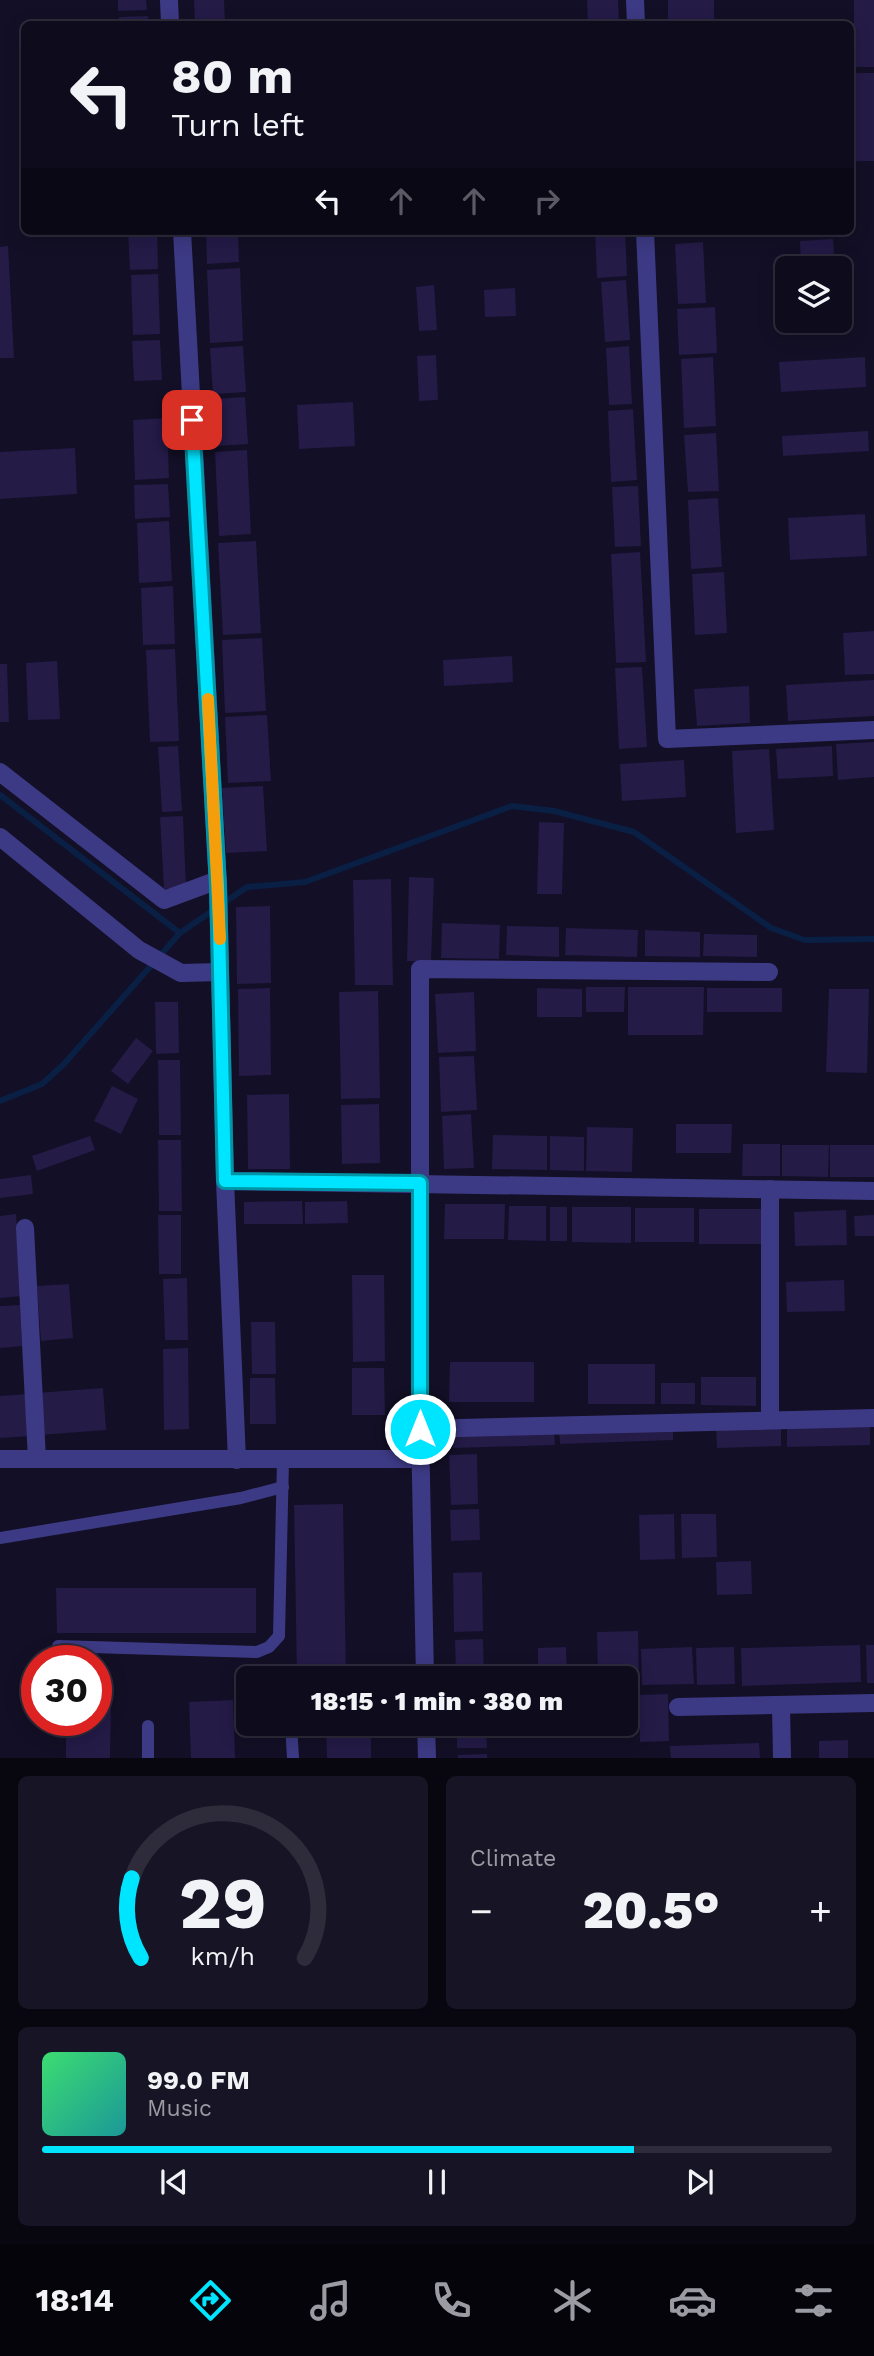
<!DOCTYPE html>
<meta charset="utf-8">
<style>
:root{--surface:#0e0b1c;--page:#171425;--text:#f1f3f6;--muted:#9b9ba3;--line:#2e2b3b;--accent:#00e5ff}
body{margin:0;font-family:"Work Sans",sans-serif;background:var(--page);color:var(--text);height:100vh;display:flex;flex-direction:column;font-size:26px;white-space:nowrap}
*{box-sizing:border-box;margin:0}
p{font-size:23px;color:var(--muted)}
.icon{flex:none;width:38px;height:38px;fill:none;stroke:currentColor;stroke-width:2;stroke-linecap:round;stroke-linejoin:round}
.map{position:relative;height:1758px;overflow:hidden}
.panel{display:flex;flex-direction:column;gap:18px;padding:18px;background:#08060f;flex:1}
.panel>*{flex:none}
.hud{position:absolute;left:21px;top:21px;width:833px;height:214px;border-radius:10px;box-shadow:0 4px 18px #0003,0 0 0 2px var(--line);background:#0e0b1c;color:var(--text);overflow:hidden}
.controls{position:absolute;left:775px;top:256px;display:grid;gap:14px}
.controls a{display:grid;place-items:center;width:77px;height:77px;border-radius:10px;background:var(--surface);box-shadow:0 4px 18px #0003,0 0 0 2px var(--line);font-size:35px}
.speed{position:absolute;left:21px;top:1645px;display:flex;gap:14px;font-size:35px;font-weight:700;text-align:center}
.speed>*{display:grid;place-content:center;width:91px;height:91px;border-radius:50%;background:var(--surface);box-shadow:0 4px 18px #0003,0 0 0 2px var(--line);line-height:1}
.speed .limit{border:10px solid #d22;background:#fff;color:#111}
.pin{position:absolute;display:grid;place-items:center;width:60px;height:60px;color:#fff;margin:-30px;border-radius:14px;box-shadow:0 4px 10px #0006}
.me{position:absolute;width:77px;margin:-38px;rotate:0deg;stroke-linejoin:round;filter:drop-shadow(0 0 5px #0008)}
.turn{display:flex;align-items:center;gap:24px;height:147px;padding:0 35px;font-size:32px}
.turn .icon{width:91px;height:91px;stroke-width:2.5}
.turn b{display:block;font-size:49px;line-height:60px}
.lanes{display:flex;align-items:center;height:66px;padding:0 35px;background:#0003;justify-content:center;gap:35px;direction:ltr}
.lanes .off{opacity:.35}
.big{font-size:52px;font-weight:800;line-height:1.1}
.panel .widget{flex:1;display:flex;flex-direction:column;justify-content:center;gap:10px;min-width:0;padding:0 24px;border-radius:10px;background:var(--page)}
.panel .dial{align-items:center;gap:0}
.dial svg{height:182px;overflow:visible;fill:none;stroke:var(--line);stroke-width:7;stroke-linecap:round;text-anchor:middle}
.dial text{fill:var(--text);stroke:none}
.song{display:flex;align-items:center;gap:21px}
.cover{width:84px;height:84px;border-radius:10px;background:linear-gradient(135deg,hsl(140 70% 55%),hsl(180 70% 35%))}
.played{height:7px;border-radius:4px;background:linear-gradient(90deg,var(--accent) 75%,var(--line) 75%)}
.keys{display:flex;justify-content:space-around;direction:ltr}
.heat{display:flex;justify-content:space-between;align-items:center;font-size:38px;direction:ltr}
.panel .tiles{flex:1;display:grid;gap:18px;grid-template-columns:1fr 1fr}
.widget:last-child{grid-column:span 2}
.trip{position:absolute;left:236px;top:1666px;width:402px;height:70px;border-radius:10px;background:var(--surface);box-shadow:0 4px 18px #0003,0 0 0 2px var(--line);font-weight:800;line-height:70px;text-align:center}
.menu{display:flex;height:112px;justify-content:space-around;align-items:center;background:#06040b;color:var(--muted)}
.menu .icon{width:49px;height:49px}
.menu .on{color:var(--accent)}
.menu b{font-size:32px;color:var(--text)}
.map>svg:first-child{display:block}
</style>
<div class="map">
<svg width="874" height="1758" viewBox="0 0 874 1758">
<rect width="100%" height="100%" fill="#130f26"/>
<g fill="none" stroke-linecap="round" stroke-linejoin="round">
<g stroke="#0a1f44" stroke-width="6">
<polyline points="0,795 180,933 247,887 305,882 512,806 554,811 634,832 771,928 805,940 874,939"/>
<polyline points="0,1101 42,1084 63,1065 180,933"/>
</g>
</g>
<g fill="#241b47">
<polygon points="118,0 146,0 147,10 118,11"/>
<polygon points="194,0 224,0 225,23 195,24"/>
<polygon points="587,0 618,0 619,24 588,24"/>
<rect x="668" y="0" width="46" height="24"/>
<rect x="854" y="0" width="20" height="67"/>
<polygon points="148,16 148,24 119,24 119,17"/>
<polygon points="852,73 874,73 874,161 853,161"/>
<polygon points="128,231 157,231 158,269 130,270"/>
<polygon points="206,231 238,231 239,262 207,264"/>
<polygon points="595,231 625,231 627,276 597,278"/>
<polygon points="661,231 687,231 687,234 662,236"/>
<polygon points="833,239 835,268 801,268 800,241"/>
<polygon points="703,242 706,303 678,304 675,244"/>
<polygon points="8,246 14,358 0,358 0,247"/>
<polygon points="240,268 243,341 210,343 207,270"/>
<polygon points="158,274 160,334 133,335 131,275"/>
<polygon points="626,280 630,340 605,342 601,282"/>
<polygon points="434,285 437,330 419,331 416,287"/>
<polygon points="515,288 516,316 485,317 484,290"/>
<polygon points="715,307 717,353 679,355 677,309"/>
<polygon points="160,340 162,380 134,381 132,341"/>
<polygon points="243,346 246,392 213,394 210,348"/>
<polygon points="629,346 632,404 609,405 606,348"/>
<polygon points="436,355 438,400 419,401 417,356"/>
<polygon points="713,357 716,426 684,428 681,359"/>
<polygon points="865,357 866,387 781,392 779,362"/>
<polygon points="245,397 248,444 216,446 214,399"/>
<polygon points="353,402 355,446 299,449 297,405"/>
<polygon points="633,409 637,480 611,482 608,411"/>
<polygon points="167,418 169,478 135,480 133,420"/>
<polygon points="868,431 869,451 783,456 782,436"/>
<polygon points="716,433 719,491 688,492 684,435"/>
<polygon points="75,448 77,494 0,499 0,452"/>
<polygon points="247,450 251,534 219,536 215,452"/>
<polygon points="168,484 170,517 135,519 134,485"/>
<polygon points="638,486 641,546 615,547 612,487"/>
<polygon points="718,498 722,567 691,569 688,500"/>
<polygon points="865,514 867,556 790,560 788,518"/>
<polygon points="169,521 172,581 139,583 137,523"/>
<polygon points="256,541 261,633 223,635 218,543"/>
<polygon points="640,552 646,662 616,663 611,554"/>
<polygon points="724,572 727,633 695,635 692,574"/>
<polygon points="173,586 175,644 143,645 141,588"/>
<polygon points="874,631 874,674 845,675 843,633"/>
<polygon points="262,638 266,711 225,713 222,640"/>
<polygon points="175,649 179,741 150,742 146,650"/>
<polygon points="512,656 513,682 444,686 443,660"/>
<polygon points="57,661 60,719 28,720 26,663"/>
<polygon points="0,664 7,664 9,722 0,722"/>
<polygon points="642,667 647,747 619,749 615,668"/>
<polygon points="874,680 874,716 788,721 786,685"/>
<polygon points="749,686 750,723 697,726 694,689"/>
<polygon points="267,715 271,781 228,783 225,717"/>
<polygon points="874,742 874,777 838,780 836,744"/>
<polygon points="178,746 182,811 162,812 158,747"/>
<polygon points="832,746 833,776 778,779 776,749"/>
<polygon points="769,749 774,830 736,833 732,751"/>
<polygon points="684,760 686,797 622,801 620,764"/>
<polygon points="263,786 267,851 226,853 222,788"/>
<polygon points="183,816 186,888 164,889 160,817"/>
<polygon points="539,822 564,823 562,894 537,894"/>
<polygon points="409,877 434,878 431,962 407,961"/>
<polygon points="391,879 393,985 355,985 353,880"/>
<polygon points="270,906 271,983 237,984 236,907"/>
<polygon points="442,923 500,925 499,959 441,958"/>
<polygon points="507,926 559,927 559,957 506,955"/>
<polygon points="566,928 638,930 637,957 565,955"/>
<polygon points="645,930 700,932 700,957 645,956"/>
<polygon points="704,934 757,935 757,957 703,956"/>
<polygon points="586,987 625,987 624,1012 586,1012"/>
<polygon points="628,987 704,987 703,1035 628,1035"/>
<polygon points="270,988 271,1075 239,1076 238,989"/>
<polygon points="537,988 582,989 582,1017 537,1017"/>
<rect x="707" y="988" width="75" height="24"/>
<polygon points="829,989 869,989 867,1073 826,1072"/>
<polygon points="378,991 380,1098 341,1099 339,992"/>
<polygon points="474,992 476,1051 438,1053 435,994"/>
<polygon points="155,1002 178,1002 179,1053 156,1054"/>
<polygon points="136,1038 153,1051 128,1084 111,1071"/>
<polygon points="474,1056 477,1110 441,1112 439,1057"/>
<polygon points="158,1060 180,1060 181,1135 159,1135"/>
<polygon points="112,1086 138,1099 121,1134 94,1121"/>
<polygon points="289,1094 290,1169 248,1169 247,1095"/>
<polygon points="379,1104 380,1163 342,1164 341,1105"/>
<polygon points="471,1114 474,1168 444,1169 442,1116"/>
<polygon points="676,1124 732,1124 731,1153 676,1153"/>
<polygon points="587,1127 633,1128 632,1172 586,1171"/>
<polygon points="493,1135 547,1136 547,1170 492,1169"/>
<polygon points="90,1136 95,1150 37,1171 32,1156"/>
<polygon points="550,1136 584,1137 584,1171 550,1170"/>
<polygon points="158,1140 181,1140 182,1211 159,1211"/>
<polygon points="743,1144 780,1144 780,1176 742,1176"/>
<polygon points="782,1145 829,1145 828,1177 782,1176"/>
<rect x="830" y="1145" width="44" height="32"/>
<polygon points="31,1175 33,1194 0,1198 0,1179"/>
<polygon points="302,1201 303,1224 244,1224 244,1202"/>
<polygon points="347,1201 348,1223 305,1224 305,1202"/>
<polygon points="445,1204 505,1204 504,1239 444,1239"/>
<polygon points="509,1206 546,1206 546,1241 508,1240"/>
<rect x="550" y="1207" width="17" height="34"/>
<polygon points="572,1207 631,1207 631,1243 572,1242"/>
<rect x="635" y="1208" width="59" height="34"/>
<polygon points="699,1209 764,1209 763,1244 699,1244"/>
<polygon points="846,1210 847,1245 795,1246 794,1212"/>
<polygon points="16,1214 22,1296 0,1298 0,1216"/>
<polygon points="158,1215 181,1215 181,1274 159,1274"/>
<polygon points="874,1215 874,1236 855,1236 854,1216"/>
<polygon points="352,1275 384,1275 385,1361 353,1362"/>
<polygon points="187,1278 188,1340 165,1340 163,1279"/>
<polygon points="844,1280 845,1311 787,1312 786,1282"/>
<polygon points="69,1284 73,1338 41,1341 37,1286"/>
<polygon points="20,1305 22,1346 0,1348 0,1306"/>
<polygon points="251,1322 275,1322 276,1374 252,1374"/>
<polygon points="188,1348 189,1429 164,1430 163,1349"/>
<polygon points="450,1362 534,1362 534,1402 449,1402"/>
<rect x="588" y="1364" width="67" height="40"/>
<polygon points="352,1368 384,1368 385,1415 352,1415"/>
<polygon points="701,1377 756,1377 756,1406 701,1405"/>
<polygon points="250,1378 275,1378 276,1424 250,1424"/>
<rect x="661" y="1383" width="34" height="21"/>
<polygon points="103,1388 106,1430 40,1435 37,1393"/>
<polygon points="28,1394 31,1436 0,1438 0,1396"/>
<polygon points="870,1422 870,1445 787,1447 787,1424"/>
<polygon points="781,1425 781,1446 717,1448 716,1427"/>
<polygon points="673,1426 673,1440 560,1444 559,1430"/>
<polygon points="554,1429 555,1445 453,1448 453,1432"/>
<polygon points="477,1454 478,1504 451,1505 449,1455"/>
<polygon points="343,1504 346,1678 297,1678 294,1505"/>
<polygon points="479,1509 480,1540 451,1541 450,1510"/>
<polygon points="674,1514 675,1559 640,1560 639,1515"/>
<polygon points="681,1514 716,1514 717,1557 682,1558"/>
<polygon points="751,1561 752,1594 717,1595 716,1562"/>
<polygon points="482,1572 483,1631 454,1632 453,1573"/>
<polygon points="56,1588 256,1588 256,1633 57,1633"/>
<polygon points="638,1631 639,1683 626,1683 626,1678 598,1678 597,1632"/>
<polygon points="483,1639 484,1678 456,1678 455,1640"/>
<polygon points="860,1645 861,1682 742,1686 741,1648"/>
<polygon points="866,1645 874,1645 874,1683 867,1683"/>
<polygon points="566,1647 567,1678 538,1678 538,1648"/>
<polygon points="692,1647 694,1684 642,1685 641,1649"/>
<polygon points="734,1647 735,1684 697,1685 696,1648"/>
<polygon points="668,1694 669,1741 640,1742 639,1695"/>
<polygon points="233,1700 235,1758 191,1758 189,1702"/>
<polygon points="96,1701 111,1701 110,1758 66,1758 66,1720 96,1720"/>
<polygon points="326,1724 371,1724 371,1758 327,1758"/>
<polygon points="457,1724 486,1724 487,1748 457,1748"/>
<polygon points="558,1724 584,1724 585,1728 558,1729"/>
<polygon points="848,1740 848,1758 819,1758 819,1741"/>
<polygon points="759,1743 760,1758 671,1758 670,1746"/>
<polygon points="487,1754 487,1758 458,1758 458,1755"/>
</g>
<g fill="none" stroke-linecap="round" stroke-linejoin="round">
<g stroke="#3d3a85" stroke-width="12">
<polyline points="0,1538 241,1498 283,1487"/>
<polyline points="58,1646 257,1652 269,1647 279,1636 283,1460"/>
<polyline points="291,1724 293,1758"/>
<polyline points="148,1726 148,1758"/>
</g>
<g stroke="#3d3a85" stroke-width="18">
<polyline points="169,0 170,24"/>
<polyline points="635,0 636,24"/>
<polyline points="182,231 218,886 225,1181 237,1460"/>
<polyline points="645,231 667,739 874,730"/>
<polyline points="0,772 164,900 218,880"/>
<polyline points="0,837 139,950 181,973 220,972"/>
<polyline points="225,1181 874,1191"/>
<polyline points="770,1189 770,1420"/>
<polyline points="25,1228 37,1459"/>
<polyline points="420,1429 874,1418"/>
<polyline points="0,1459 421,1459"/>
<polyline points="425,1678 420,1429 420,969 769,972"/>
<polyline points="781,1706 782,1758"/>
<polyline points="678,1707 874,1703"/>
<polyline points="426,1724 427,1758"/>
</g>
</g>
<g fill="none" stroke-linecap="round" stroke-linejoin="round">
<defs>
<polyline id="route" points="192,420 218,886 225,1181 420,1183 420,1429"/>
</defs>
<use href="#route" stroke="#0095a6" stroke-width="18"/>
<use href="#route" stroke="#00e5ff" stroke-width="12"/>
<polyline stroke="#f59e0b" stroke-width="12" points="208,699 220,939"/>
</g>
</svg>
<div class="controls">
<a><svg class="icon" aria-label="layers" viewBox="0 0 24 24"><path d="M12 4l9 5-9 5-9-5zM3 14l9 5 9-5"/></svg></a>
</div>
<div class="speed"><div class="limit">30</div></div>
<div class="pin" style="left:192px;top:420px;background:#d93025"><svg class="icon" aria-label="arrive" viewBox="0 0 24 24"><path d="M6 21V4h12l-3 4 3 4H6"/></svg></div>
<svg class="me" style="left:420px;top:1429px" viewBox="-20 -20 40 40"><circle r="17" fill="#00e5ff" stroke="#fff" stroke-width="3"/><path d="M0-11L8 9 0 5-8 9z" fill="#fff"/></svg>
<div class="trip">18:15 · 1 min · 380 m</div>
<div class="hud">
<div class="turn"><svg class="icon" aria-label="left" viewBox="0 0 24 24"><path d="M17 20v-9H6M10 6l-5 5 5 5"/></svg><div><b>80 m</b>Turn left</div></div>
<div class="lanes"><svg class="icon" aria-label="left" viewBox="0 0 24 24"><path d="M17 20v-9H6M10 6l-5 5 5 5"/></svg><svg class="icon off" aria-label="ahead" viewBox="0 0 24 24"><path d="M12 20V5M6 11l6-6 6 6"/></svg><svg class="icon off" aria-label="ahead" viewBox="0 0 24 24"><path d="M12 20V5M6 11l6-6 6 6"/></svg><svg class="icon off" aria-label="right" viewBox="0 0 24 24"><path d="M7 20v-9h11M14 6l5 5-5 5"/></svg></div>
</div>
</div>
<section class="panel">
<div class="tiles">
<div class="widget dial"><svg viewBox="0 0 100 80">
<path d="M14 69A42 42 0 1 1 86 69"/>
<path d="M14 69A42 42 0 0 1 10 34" stroke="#00e5ff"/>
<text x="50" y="56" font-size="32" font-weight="700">29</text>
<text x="50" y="72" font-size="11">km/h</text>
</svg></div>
<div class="widget"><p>Climate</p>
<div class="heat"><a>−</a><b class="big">20.5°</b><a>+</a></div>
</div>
<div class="widget">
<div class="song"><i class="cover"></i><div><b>99.0 FM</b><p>Music</p></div></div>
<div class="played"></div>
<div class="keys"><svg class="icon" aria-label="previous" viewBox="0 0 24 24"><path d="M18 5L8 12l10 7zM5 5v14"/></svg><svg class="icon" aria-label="pause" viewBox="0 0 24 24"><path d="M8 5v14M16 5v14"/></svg><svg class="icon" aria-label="next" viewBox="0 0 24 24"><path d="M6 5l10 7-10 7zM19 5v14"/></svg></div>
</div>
</div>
</section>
<nav class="menu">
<b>18:14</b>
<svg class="icon on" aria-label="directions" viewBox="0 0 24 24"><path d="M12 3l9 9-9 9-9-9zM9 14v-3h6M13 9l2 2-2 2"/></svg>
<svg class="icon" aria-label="music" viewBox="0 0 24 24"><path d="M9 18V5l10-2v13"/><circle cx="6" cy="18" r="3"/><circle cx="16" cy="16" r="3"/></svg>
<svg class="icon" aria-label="phone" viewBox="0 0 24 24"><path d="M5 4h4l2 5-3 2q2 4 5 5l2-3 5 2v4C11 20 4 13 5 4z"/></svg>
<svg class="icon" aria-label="climate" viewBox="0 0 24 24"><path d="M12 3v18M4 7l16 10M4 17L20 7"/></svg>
<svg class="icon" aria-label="car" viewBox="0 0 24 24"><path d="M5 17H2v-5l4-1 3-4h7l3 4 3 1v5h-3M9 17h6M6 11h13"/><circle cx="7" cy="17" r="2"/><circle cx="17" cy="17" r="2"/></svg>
<svg class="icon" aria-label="filters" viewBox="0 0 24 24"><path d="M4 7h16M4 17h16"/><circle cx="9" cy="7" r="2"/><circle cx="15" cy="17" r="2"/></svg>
</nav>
